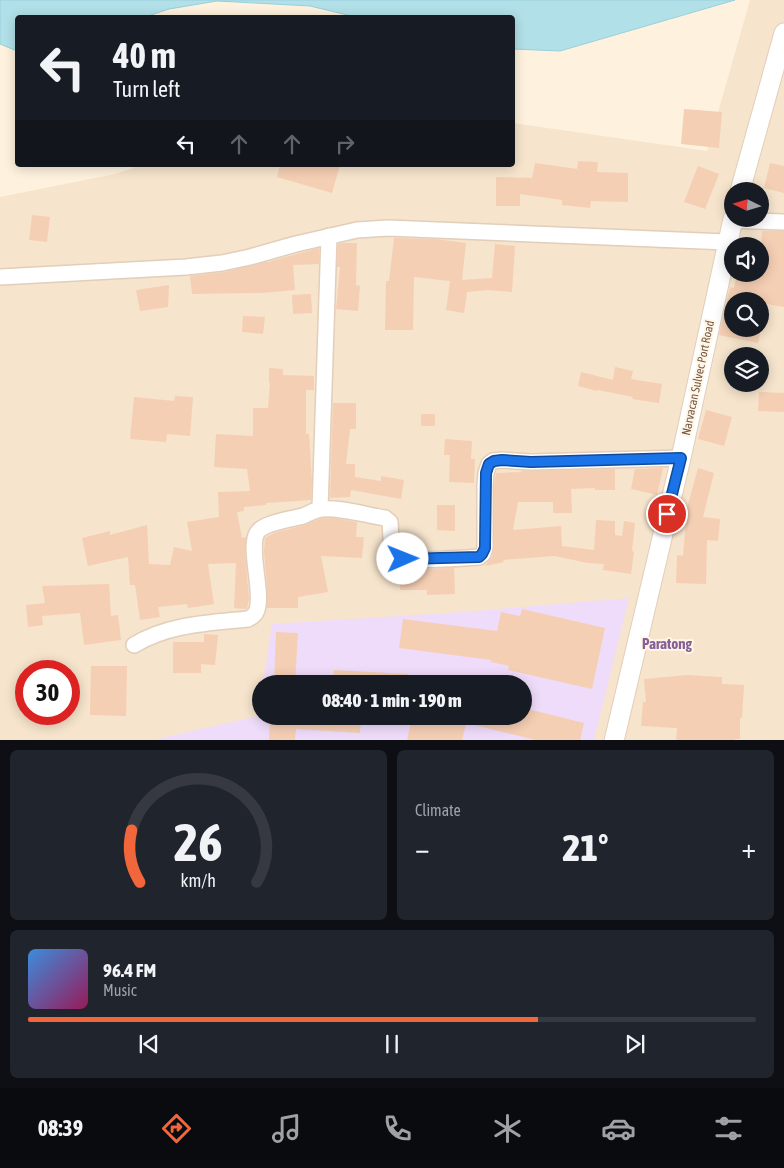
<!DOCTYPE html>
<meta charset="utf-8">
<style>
:root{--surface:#171b24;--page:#20242c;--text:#f1f3f6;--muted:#9ea1a6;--line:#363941;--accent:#f1663a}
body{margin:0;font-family:"Asap Condensed",sans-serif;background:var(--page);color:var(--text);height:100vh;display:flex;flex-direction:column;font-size:19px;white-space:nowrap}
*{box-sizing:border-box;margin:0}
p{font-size:16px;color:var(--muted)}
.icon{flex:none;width:28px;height:28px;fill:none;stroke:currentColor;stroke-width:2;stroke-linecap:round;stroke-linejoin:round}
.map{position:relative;height:740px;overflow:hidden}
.panel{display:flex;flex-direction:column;gap:10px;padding:10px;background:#0d0f14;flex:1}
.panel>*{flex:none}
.banner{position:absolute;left:15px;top:15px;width:500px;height:152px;border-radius:5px;box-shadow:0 2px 12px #0003;background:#171b24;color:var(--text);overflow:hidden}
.needle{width:32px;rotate:275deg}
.buttons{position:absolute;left:724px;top:182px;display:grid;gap:10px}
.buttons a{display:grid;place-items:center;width:45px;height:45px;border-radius:50%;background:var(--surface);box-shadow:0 2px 12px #0003;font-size:25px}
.speed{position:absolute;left:15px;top:660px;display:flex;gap:10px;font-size:25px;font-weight:700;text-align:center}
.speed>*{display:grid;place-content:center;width:65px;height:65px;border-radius:50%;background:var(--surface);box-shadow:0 2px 12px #0003;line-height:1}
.speed .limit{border:8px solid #d22;background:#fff;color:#111}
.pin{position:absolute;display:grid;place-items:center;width:42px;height:42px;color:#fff;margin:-21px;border:2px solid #fff;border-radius:50%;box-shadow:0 1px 5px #0007}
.me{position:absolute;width:55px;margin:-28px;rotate:89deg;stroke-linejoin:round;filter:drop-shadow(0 0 4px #0008)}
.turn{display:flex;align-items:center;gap:18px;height:105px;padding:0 15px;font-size:22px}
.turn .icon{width:65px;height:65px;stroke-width:2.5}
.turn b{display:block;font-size:35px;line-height:42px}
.lanes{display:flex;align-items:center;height:48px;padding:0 15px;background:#0003;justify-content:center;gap:25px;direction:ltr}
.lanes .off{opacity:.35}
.big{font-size:38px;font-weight:800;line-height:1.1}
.panel .widget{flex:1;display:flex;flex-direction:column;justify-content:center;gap:8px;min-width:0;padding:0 18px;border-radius:8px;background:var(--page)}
.panel .dial{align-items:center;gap:0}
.dial svg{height:130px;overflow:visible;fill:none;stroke:var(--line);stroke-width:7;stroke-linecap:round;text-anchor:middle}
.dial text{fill:var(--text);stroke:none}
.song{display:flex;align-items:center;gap:15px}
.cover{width:60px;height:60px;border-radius:8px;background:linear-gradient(135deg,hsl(210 70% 55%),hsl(330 70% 35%))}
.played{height:5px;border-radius:2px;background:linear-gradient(90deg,var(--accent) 70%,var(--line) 70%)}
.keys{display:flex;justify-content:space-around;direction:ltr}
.heat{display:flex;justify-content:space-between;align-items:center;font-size:28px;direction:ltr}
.panel .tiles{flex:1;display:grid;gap:10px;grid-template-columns:1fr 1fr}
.widget:last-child{grid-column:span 2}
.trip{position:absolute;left:252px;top:675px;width:280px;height:50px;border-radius:25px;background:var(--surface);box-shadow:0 2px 12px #0003;font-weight:800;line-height:50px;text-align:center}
.dock{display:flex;height:80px;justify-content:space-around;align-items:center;background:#090b0e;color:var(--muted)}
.dock .icon{width:35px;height:35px}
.dock .selected{color:var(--accent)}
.dock b{font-size:22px;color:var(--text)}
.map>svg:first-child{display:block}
</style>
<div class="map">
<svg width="784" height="741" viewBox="0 0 784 741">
<rect width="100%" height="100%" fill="#fef2de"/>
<path fill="#f6e4cc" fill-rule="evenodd" d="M750,0H784V740L0,741V197L115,174L142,165H512L513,123L707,151ZM732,191H760V219H732ZM732,246H760V274H732ZM732,301H760V329H732ZM732,356H760V384H732ZM26,671H69V714H26ZM261,684H524V716H261Z"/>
<polygon fill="#efdcfa" points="629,598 594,740 149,741 258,716 261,697 261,716 524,716 524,684 263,684 272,624 463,612"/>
<polygon fill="#b2e0e8" stroke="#98cfdb" points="0,0 735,0 560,51 513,49 512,18 356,17 310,6 217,1 169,9 145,17 18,18 17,51 0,44"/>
<g fill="#f5cfb4">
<polygon points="684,109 722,112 719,148 681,144"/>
<polygon points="578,161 598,162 597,172 628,173 628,202 591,201 590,208 562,205 562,200 520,194 520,206 496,206 496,177 532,178 535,163 577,169"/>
<polygon points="770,163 784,166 784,193 764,188"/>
<polygon points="280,165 340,165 332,193 277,177"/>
<polygon points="698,166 719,174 705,209 684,202"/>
<polygon points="32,215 50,217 47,242 29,240"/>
<polygon points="762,231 784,231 784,307 760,303 760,301 732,301 732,329 761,329 758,343 719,335 730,287 734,288 737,274 760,274"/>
<polygon points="394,238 436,239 466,243 462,280 492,278 495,244 515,246 512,292 487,290 467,292 464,313 446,310 450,281 414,277 413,330 385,330 386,281 389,281"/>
<polygon points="343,243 357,243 356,285 360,286 358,311 336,309 340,267 337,267 338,244"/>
<polygon points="319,248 319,264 293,265 295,290 262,293 192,294 190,276 224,272 266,262 271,262 271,261"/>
<polygon points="169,285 168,307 140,311 136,290"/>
<polygon points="311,294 312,313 293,314 292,295"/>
<polygon points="243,316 265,317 263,334 242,332"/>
<polygon points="615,367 633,371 631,379 662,384 659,403 632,399 633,397 598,390 597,391 578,386 581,372 613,380"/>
<polygon points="269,368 283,369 283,375 314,376 314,390 306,390 306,434 309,434 312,481 311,500 266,503 266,505 244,507 244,511 237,512 242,538 246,537 245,552 249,599 247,609 234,608 236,563 208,564 214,604 188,608 187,604 158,607 160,617 140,620 135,585 130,585 128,557 88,566 82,538 110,531 110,535 147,525 149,564 170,565 174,547 192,551 187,522 219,517 218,492 250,491 247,469 214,467 216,434 253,436 253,408 268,408 270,383 269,383"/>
<polygon points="759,392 784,393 784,412 758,411"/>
<polygon points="175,396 193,397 190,436 167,434 166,442 130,439 134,397 174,401"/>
<polygon points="333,403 356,403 356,429 350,429 346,464 355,464 355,477 381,481 381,476 404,480 401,499 351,490 350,497 330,498"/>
<polygon points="706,410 732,417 724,446 698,439"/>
<rect x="421" y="414" width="14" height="12"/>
<polygon points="445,439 472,441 471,459 475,459 474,483 449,482 450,455 444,455"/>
<polygon points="663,468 657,495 631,489 635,469"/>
<polygon points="698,468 714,473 703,517 720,519 718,541 707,540 706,584 676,583 677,555 683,556 687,508"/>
<polygon points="615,469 615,490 595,490 595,488 571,489 572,513 553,513 553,502 518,502 513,530 561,526 562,546 594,550 596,520 615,521 615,535 622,536 624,521 635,523 632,551 634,552 631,574 603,570 604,564 588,563 554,556 503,560 504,562 485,566 492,557 494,548 494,485 496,473 521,472 521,471"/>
<polygon points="437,505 455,505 455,531 437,530"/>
<polygon points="322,518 335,518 357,522 356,537 364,537 362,558 321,556 328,592 298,597 298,608 267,608 267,587 264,551 265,538 274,533 305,525"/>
<polygon points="401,567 422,569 454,568 455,594 427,595 427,590 400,590"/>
<polygon points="109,584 111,616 118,615 121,640 84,645 80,613 42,616 43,625 28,627 26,605 45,603 42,586"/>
<polygon points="522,609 605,628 592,689 508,670 509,666 491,662 491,660 399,648 403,619 497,631 501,612 520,616"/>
<polygon points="276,632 298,633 295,684 274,684"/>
<polygon points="204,634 218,635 215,665 201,664 201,673 173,673 173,642 204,642"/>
<polygon points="91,666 127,666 126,716 90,715"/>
<polygon points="334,670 408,674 408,684 333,684"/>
<polygon points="686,675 722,677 722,684 744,685 742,718 740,718 740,739 735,739 735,741 676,741 677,728 641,726 643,702 646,702 644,679"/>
<polygon points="524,708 584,723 580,741 540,741 466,723 462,741 407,741 412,716 524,716"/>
<polygon points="270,716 361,716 360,733 296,729 295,741 269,740"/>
</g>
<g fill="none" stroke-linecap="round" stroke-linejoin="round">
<defs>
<g id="minor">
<polyline points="732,220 784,222"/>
<polyline points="0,277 186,267 222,263 250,257 296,244 357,230 388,228 727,242"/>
<polyline points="320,509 329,236"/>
<path d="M134,645C168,624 209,623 248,619C250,618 252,617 254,615C267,602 247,550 257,533C262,523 292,519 303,516C308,514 315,510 321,509C339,507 366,515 385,518L390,522C391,530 390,550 396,556C403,563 466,558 479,557L483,554L485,548V485L486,473L489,464L493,461L502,460L531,462L681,458"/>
</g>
<g id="tertiary">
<polyline points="740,191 784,33"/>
<polyline points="614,741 681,458 733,219"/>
</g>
</defs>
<use href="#minor" stroke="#e2ceba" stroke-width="18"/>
<use href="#tertiary" stroke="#e2ceba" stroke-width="21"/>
<use href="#minor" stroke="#fff" stroke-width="15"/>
<use href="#tertiary" stroke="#fff" stroke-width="19"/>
</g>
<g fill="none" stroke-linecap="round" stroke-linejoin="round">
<defs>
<polyline id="route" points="403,559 479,557 482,554 485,548 486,473 489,464 494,461 502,460 531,462 681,458 667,514"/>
</defs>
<use href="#route" stroke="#114b97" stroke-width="12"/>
<use href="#route" stroke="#1a73e8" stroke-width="9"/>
</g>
<g text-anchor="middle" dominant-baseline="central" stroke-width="4" stroke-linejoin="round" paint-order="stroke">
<g font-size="12" fill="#755745" stroke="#fff6e6">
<text transform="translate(698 378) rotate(-78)">Narvacan Sulvec Port Road</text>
</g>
<g font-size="15" font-weight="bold" fill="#87609a" stroke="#fff6e6">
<text x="667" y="643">Paratong</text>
</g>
</g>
</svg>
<div class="buttons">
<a><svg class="needle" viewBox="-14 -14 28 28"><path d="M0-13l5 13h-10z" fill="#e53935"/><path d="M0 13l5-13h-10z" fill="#9ea1a6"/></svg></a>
<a><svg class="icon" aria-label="sound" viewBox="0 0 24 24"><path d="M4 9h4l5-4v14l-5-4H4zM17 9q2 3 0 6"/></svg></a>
<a><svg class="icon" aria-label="search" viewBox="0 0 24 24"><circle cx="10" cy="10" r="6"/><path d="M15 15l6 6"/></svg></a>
<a><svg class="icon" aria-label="layers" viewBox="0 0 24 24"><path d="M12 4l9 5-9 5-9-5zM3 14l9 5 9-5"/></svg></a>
</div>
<div class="speed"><div class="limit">30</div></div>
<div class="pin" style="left:667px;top:514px;background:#d93025"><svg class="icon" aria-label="arrive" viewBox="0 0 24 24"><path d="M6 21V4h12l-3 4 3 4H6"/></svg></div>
<svg class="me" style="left:403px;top:559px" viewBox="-20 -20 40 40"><circle r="19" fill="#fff"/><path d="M0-13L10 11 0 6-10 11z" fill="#1a73e8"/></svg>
<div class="trip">08:40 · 1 min · 190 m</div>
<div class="banner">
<div class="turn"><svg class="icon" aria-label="left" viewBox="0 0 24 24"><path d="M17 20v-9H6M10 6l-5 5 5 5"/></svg><div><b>40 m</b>Turn left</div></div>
<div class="lanes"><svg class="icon" aria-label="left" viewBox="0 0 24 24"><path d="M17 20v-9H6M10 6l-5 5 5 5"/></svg><svg class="icon off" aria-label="ahead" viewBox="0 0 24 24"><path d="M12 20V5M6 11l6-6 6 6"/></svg><svg class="icon off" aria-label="ahead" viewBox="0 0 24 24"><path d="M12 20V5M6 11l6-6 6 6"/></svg><svg class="icon off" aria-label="right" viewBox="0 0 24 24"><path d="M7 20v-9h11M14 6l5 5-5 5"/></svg></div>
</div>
</div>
<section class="panel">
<div class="tiles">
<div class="widget dial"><svg viewBox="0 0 100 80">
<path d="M14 69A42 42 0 1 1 86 69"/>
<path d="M14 69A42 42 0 0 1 9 37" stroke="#f1663a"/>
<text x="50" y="56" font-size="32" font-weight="700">26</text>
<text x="50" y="72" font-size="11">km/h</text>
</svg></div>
<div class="widget"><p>Climate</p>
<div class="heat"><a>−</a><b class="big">21°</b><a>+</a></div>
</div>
<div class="widget">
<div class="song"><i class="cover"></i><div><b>96.4 FM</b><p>Music</p></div></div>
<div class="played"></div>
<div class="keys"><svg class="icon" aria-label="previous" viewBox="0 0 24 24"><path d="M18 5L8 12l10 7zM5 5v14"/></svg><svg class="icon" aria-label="pause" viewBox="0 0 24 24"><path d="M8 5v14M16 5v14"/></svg><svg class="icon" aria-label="next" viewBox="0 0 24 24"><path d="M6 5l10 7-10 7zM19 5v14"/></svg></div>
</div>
</div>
</section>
<nav class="dock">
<b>08:39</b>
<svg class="icon selected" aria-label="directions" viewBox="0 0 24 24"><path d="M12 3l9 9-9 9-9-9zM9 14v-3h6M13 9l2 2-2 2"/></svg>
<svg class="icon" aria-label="music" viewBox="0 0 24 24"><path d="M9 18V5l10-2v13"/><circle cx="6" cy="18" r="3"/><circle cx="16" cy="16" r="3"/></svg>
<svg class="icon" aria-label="phone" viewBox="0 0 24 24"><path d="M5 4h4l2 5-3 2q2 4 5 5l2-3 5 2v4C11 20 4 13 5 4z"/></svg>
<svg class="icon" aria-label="climate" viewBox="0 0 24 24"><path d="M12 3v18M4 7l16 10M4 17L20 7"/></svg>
<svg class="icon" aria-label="car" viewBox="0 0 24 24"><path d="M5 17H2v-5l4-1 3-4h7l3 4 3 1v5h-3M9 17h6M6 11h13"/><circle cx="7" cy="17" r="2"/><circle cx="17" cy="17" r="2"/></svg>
<svg class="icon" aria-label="filters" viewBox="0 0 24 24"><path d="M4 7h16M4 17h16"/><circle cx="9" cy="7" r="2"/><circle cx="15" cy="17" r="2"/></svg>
</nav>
